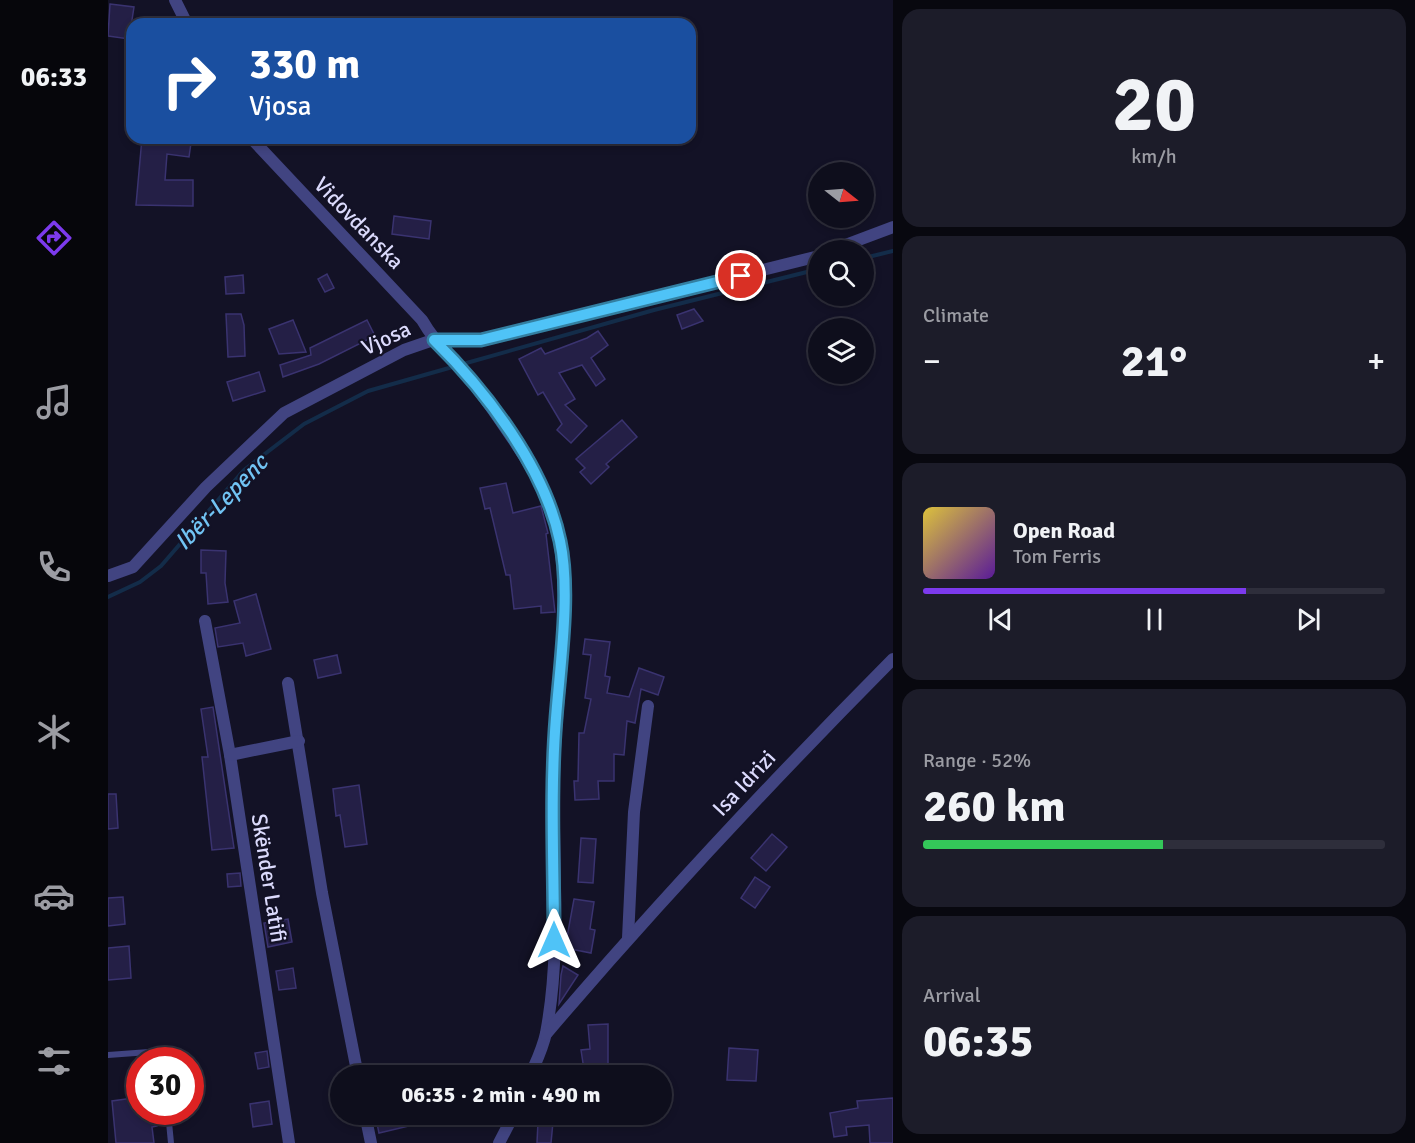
<!DOCTYPE html>
<meta charset="utf-8">
<style>
:root{--surface:#0e0e1c;--page:#1c1c29;--text:#f1f3f6;--muted:#9b9ca3;--line:#2e2e3b;--accent:#7c3aed}
body{margin:0;font-family:Signika,sans-serif;background:var(--page);color:var(--text);height:100vh;display:flex;flex-direction:column;font-size:22px;white-space:nowrap}
*{box-sizing:border-box;margin:0}
p{font-size:20px;color:var(--muted)}
.icon{flex:none;width:33px;height:33px;fill:none;stroke:currentColor;stroke-width:2;stroke-linecap:round;stroke-linejoin:round}
.map{position:relative;flex:1;overflow:hidden}
.sheet{display:flex;flex-direction:column;gap:9px;padding:9px;background:#08080f;width:522px}
.sheet>*{flex:none}
.top-card{position:absolute;left:18px;top:18px;width:570px;height:126px;border-radius:18px;box-shadow:0 3px 9px #0003,0 0 0 2px var(--line);background:#1a4fa0;color:#fff;overflow:hidden}
.needle{width:39px;rotate:107deg}
.tools{position:absolute;left:700px;top:162px;display:grid;gap:12px}
.tools a{display:grid;place-items:center;width:66px;height:66px;border-radius:50%;background:var(--surface);box-shadow:0 3px 9px #0003,0 0 0 2px var(--line);font-size:30px}
.speed{position:absolute;left:18px;top:1047px;display:flex;gap:12px;font-size:30px;font-weight:700;text-align:center}
.speed>*{display:grid;place-content:center;width:78px;height:78px;border-radius:50%;background:var(--surface);box-shadow:0 3px 9px #0003,0 0 0 2px var(--line);line-height:1}
.speed .limit{border:9px solid #d22;background:#fff;color:#111}
.pin{position:absolute;display:grid;place-items:center;width:51px;height:51px;color:#fff;margin:-26px;border:3px solid #fff;border-radius:50%;box-shadow:0 2px 6px #0007}
.me{position:absolute;width:66px;margin:-33px;rotate:0deg;stroke-linejoin:round;filter:drop-shadow(0 0 4px #0008)}
.turn{display:flex;align-items:center;gap:21px;height:126px;padding:0 24px;font-size:27px}
.turn .icon{width:78px;height:78px;stroke-width:2.5}
.turn b{display:block;font-size:42px;line-height:51px}
.big{font-size:45px;font-weight:700;line-height:1.1}
.sheet .card{flex:1;display:flex;flex-direction:column;justify-content:center;gap:9px;min-width:0;padding:0 21px;border-radius:18px;background:var(--page)}
.sheet .dial{align-items:center;gap:0}
.dial b{font-size:78px;line-height:1}
.song{display:flex;align-items:center;gap:18px}
.cover{width:72px;height:72px;border-radius:9px;background:linear-gradient(135deg,hsl(50 70% 55%),hsl(270 70% 35%))}
.played{height:6px;border-radius:3px;background:linear-gradient(90deg,var(--accent) 70%,var(--line) 70%)}
.keys{display:flex;justify-content:space-around;direction:ltr}
.heat{display:flex;justify-content:space-between;align-items:center;font-size:33px;direction:ltr}
.charge{height:9px;border-radius:4px;background:linear-gradient(90deg,#34c759 52%,var(--line) 0)}
.trip{position:absolute;left:222px;top:1065px;width:342px;height:60px;border-radius:30px;background:var(--surface);box-shadow:0 3px 9px #0003,0 0 0 2px var(--line);font-weight:700;line-height:60px;text-align:center}
main{display:flex;flex:1;min-height:0}
.dock{display:flex;flex-direction:column;width:108px;justify-content:space-around;align-items:center;background:#06060b;color:var(--muted)}
.dock .icon{width:42px;height:42px}
.dock .selected{color:var(--accent)}
.dock b{font-size:27px;color:var(--text)}
.map>svg:first-child{display:block}
</style>
<main>
<nav class="dock">
<b>06:33</b>
<svg class="icon selected" aria-label="directions" viewBox="0 0 24 24"><path d="M12 3l9 9-9 9-9-9zM9 14v-3h6M13 9l2 2-2 2"/></svg>
<svg class="icon" aria-label="music" viewBox="0 0 24 24"><path d="M9 18V5l10-2v13"/><circle cx="6" cy="18" r="3"/><circle cx="16" cy="16" r="3"/></svg>
<svg class="icon" aria-label="phone" viewBox="0 0 24 24"><path d="M5 4h4l2 5-3 2q2 4 5 5l2-3 5 2v4C11 20 4 13 5 4z"/></svg>
<svg class="icon" aria-label="climate" viewBox="0 0 24 24"><path d="M12 3v18M4 7l16 10M4 17L20 7"/></svg>
<svg class="icon" aria-label="car" viewBox="0 0 24 24"><path d="M5 17H2v-5l4-1 3-4h7l3 4 3 1v5h-3M9 17h6M6 11h13"/><circle cx="7" cy="17" r="2"/><circle cx="17" cy="17" r="2"/></svg>
<svg class="icon" aria-label="filters" viewBox="0 0 24 24"><path d="M4 7h16M4 17h16"/><circle cx="9" cy="7" r="2"/><circle cx="15" cy="17" r="2"/></svg>
</nav>
<div class="map">
<svg width="785" height="1143" viewBox="0 0 785 1143">
<rect width="100%" height="100%" fill="#131226"/>
<g fill="none" stroke-linecap="round" stroke-linejoin="round">
<g stroke="#132c49" stroke-width="4">
<polyline points="756,258 785,251"/>
<polyline points="355,364 546,310 711,269"/>
<polyline points="0,597 32,582 53,566 136,470 196,424 260,391 348,366"/>
</g>
</g>
<g fill="#241f46" stroke="#3a3370" stroke-width="1.5">
<polygon points="2,4 26,7 21,39 0,36"/>
<polygon points="34,138 60,138 60,140 83,143 81,157 59,154 57,180 85,180 85,206 28,205"/>
<polygon points="286,216 323,221 321,239 284,234"/>
<polygon points="219,274 226,288 217,292 210,279"/>
<polygon points="135,275 136,293 118,294 117,277"/>
<polygon points="586,309 595,321 574,329 569,315"/>
<polygon points="118,314 133,314 136,325 137,356 120,357"/>
<polygon points="185,320 198,352 171,354 161,329"/>
<polygon points="259,320 267,336 211,364 175,377 172,365 203,355 202,348"/>
<polygon points="490,331 500,345 483,358 497,379 488,386 474,365 451,373 467,399 457,405 479,426 463,443 449,430 454,424 435,392 430,395 411,359 433,348 437,354 479,338"/>
<polygon points="151,372 157,391 125,401 119,382"/>
<polygon points="514,420 529,437 498,464 501,467 483,484 472,472 477,468 468,459"/>
<polygon points="398,483 405,513 433,506 440,533 438,534 447,612 433,613 433,606 406,609 402,575 398,575 382,508 377,509 372,488"/>
<polygon points="93,550 118,551 117,583 120,602 100,604 98,573 93,573"/>
<polygon points="148,594 163,649 138,656 135,643 110,647 107,628 132,623 126,601"/>
<polygon points="477,639 502,642 497,676 502,677 499,693 521,697 531,668 556,677 550,695 533,689 527,723 519,721 516,755 506,754 506,781 490,781 491,799 467,800 466,781 470,781 471,733 476,733 483,699 477,698 483,655 475,654"/>
<polygon points="229,655 233,673 210,678 206,660"/>
<polygon points="105,707 126,848 104,850 94,757 100,757 93,709"/>
<polygon points="251,785 259,844 237,847 232,815 228,816 225,789"/>
<polygon points="0,794 8,794 10,828 0,829"/>
<polygon points="664,834 679,847 658,871 643,858"/>
<polygon points="473,838 488,839 485,883 470,882"/>
<polygon points="132,873 133,886 120,887 119,874"/>
<polygon points="647,877 662,887 647,908 633,898"/>
<polygon points="15,897 17,924 0,926 0,898"/>
<polygon points="466,899 486,902 482,929 487,930 483,953 457,948"/>
<polygon points="180,919 184,942 160,947 156,923"/>
<polygon points="21,946 23,978 0,980 0,948"/>
<polygon points="455,966 470,975 451,1004 453,975"/>
<polygon points="185,968 188,988 171,990 168,971"/>
<polygon points="500,1024 500,1076 477,1076 473,1050 482,1049 480,1025"/>
<polygon points="621,1048 650,1050 648,1081 619,1080"/>
<polygon points="159,1051 161,1067 150,1069 147,1053"/>
<polygon points="32,1097 32,1112 46,1112 49,1126 44,1127 46,1143 8,1143 4,1101"/>
<polygon points="785,1098 785,1143 762,1143 761,1125 738,1127 739,1135 726,1137 722,1113 750,1108 749,1101"/>
<polygon points="161,1101 164,1124 145,1127 142,1104"/>
<polygon points="267,1114 299,1114 301,1126 271,1133"/>
<polygon points="430,1122 445,1122 443,1143 429,1143"/>
</g>
<g fill="none" stroke-linecap="round" stroke-linejoin="round">
<g stroke="#414481" stroke-width="6">
<polyline points="0,1055 41,1052 54,1060"/>
<polyline points="60,1112 63,1143"/>
</g>
<g stroke="#414481" stroke-width="12">
<polyline points="67,0 79,24"/>
<path d="M143,138L314,320C326,341 336,348 351,365C372,390 389,416 407,442C417,458 427,472 435,488C475,578 447,681 446,775C444,860 454,949 438,1033C435,1048 428,1062 422,1076"/>
<polyline points="724,250 785,227"/>
<polyline points="0,576 25,567 98,487 176,413 296,350 325,340 373,340 711,256"/>
<polyline points="97,621 122,755 181,1143"/>
<polyline points="180,683 214,893 250,1076"/>
<polyline points="122,755 191,741"/>
<polyline points="520,938 526,812 540,706"/>
<path d="M438,1034C549,904 665,780 785,659"/>
<polyline points="257,1114 263,1143"/>
<polyline points="391,1143 406,1114"/>
</g>
</g>
<g fill="none" stroke-linecap="round" stroke-linejoin="round">
<defs>
<path id="route" d="M446,940C446,866 442,791 448,718C452,665 463,592 452,541C437,468 378,391 326,340H373L633,276"/>
</defs>
<use href="#route" stroke="#337fa1" stroke-width="15"/>
<use href="#route" stroke="#4fc3f7" stroke-width="10"/>
</g>
<g text-anchor="middle" dominant-baseline="central" stroke-width="4.5" stroke-linejoin="round" paint-order="stroke">
<g font-size="22" fill="#dbdafc" stroke="#131226">
<text transform="translate(251 223) rotate(46)">Vidovdanska</text>
<text transform="translate(278 338) rotate(-25)">Vjosa</text>
<text transform="translate(636 783) rotate(-47)">Isa Idrizi</text>
<text transform="translate(161 878) rotate(81)">Skënder Latifi</text>
</g>
<g font-size="24" font-style="italic" fill="#71c3f3" stroke="#131226">
<text transform="translate(113 502) rotate(-46)">Ibër-Lepenc</text>
</g>
</g>
</svg>
<div class="tools">
<a><svg class="needle" viewBox="-14 -14 28 28"><path d="M0-13l5 13h-10z" fill="#e53935"/><path d="M0 13l5-13h-10z" fill="#9b9ca3"/></svg></a>
<a><svg class="icon" aria-label="search" viewBox="0 0 24 24"><circle cx="10" cy="10" r="6"/><path d="M15 15l6 6"/></svg></a>
<a><svg class="icon" aria-label="layers" viewBox="0 0 24 24"><path d="M12 4l9 5-9 5-9-5zM3 14l9 5 9-5"/></svg></a>
</div>
<div class="speed"><div class="limit">30</div></div>
<div class="pin" style="left:633px;top:276px;background:#d93025"><svg class="icon" aria-label="arrive" viewBox="0 0 24 24"><path d="M6 21V4h12l-3 4 3 4H6"/></svg></div>
<svg class="me" style="left:446px;top:940px" viewBox="-20 -20 40 40"><path d="M0-17L14 15 0 8-14 15z" fill="#4fc3f7" stroke="#fff" stroke-width="4"/></svg>
<div class="trip">06:35 · 2 min · 490 m</div>
<div class="top-card">
<div class="turn"><svg class="icon" aria-label="right" viewBox="0 0 24 24"><path d="M7 20v-9h11M14 6l5 5-5 5"/></svg><div><b>330 m</b>Vjosa</div></div>
</div>
</div>
<section class="sheet">
<div class="card dial"><b>20</b><p>km/h</p></div>
<div class="card"><p>Climate</p>
<div class="heat"><a>−</a><b class="big">21°</b><a>+</a></div>
</div>
<div class="card">
<div class="song"><i class="cover"></i><div><b>Open Road</b><p>Tom Ferris</p></div></div>
<div class="played"></div>
<div class="keys"><svg class="icon" aria-label="previous" viewBox="0 0 24 24"><path d="M18 5L8 12l10 7zM5 5v14"/></svg><svg class="icon" aria-label="pause" viewBox="0 0 24 24"><path d="M8 5v14M16 5v14"/></svg><svg class="icon" aria-label="next" viewBox="0 0 24 24"><path d="M6 5l10 7-10 7zM19 5v14"/></svg></div>
</div>
<div class="card"><p>Range · 52%</p><b class="big">260 km</b><div class="charge"></div></div>
<div class="card"><p>Arrival</p><b class="big">06:35</b></div>
</section>
</main>
